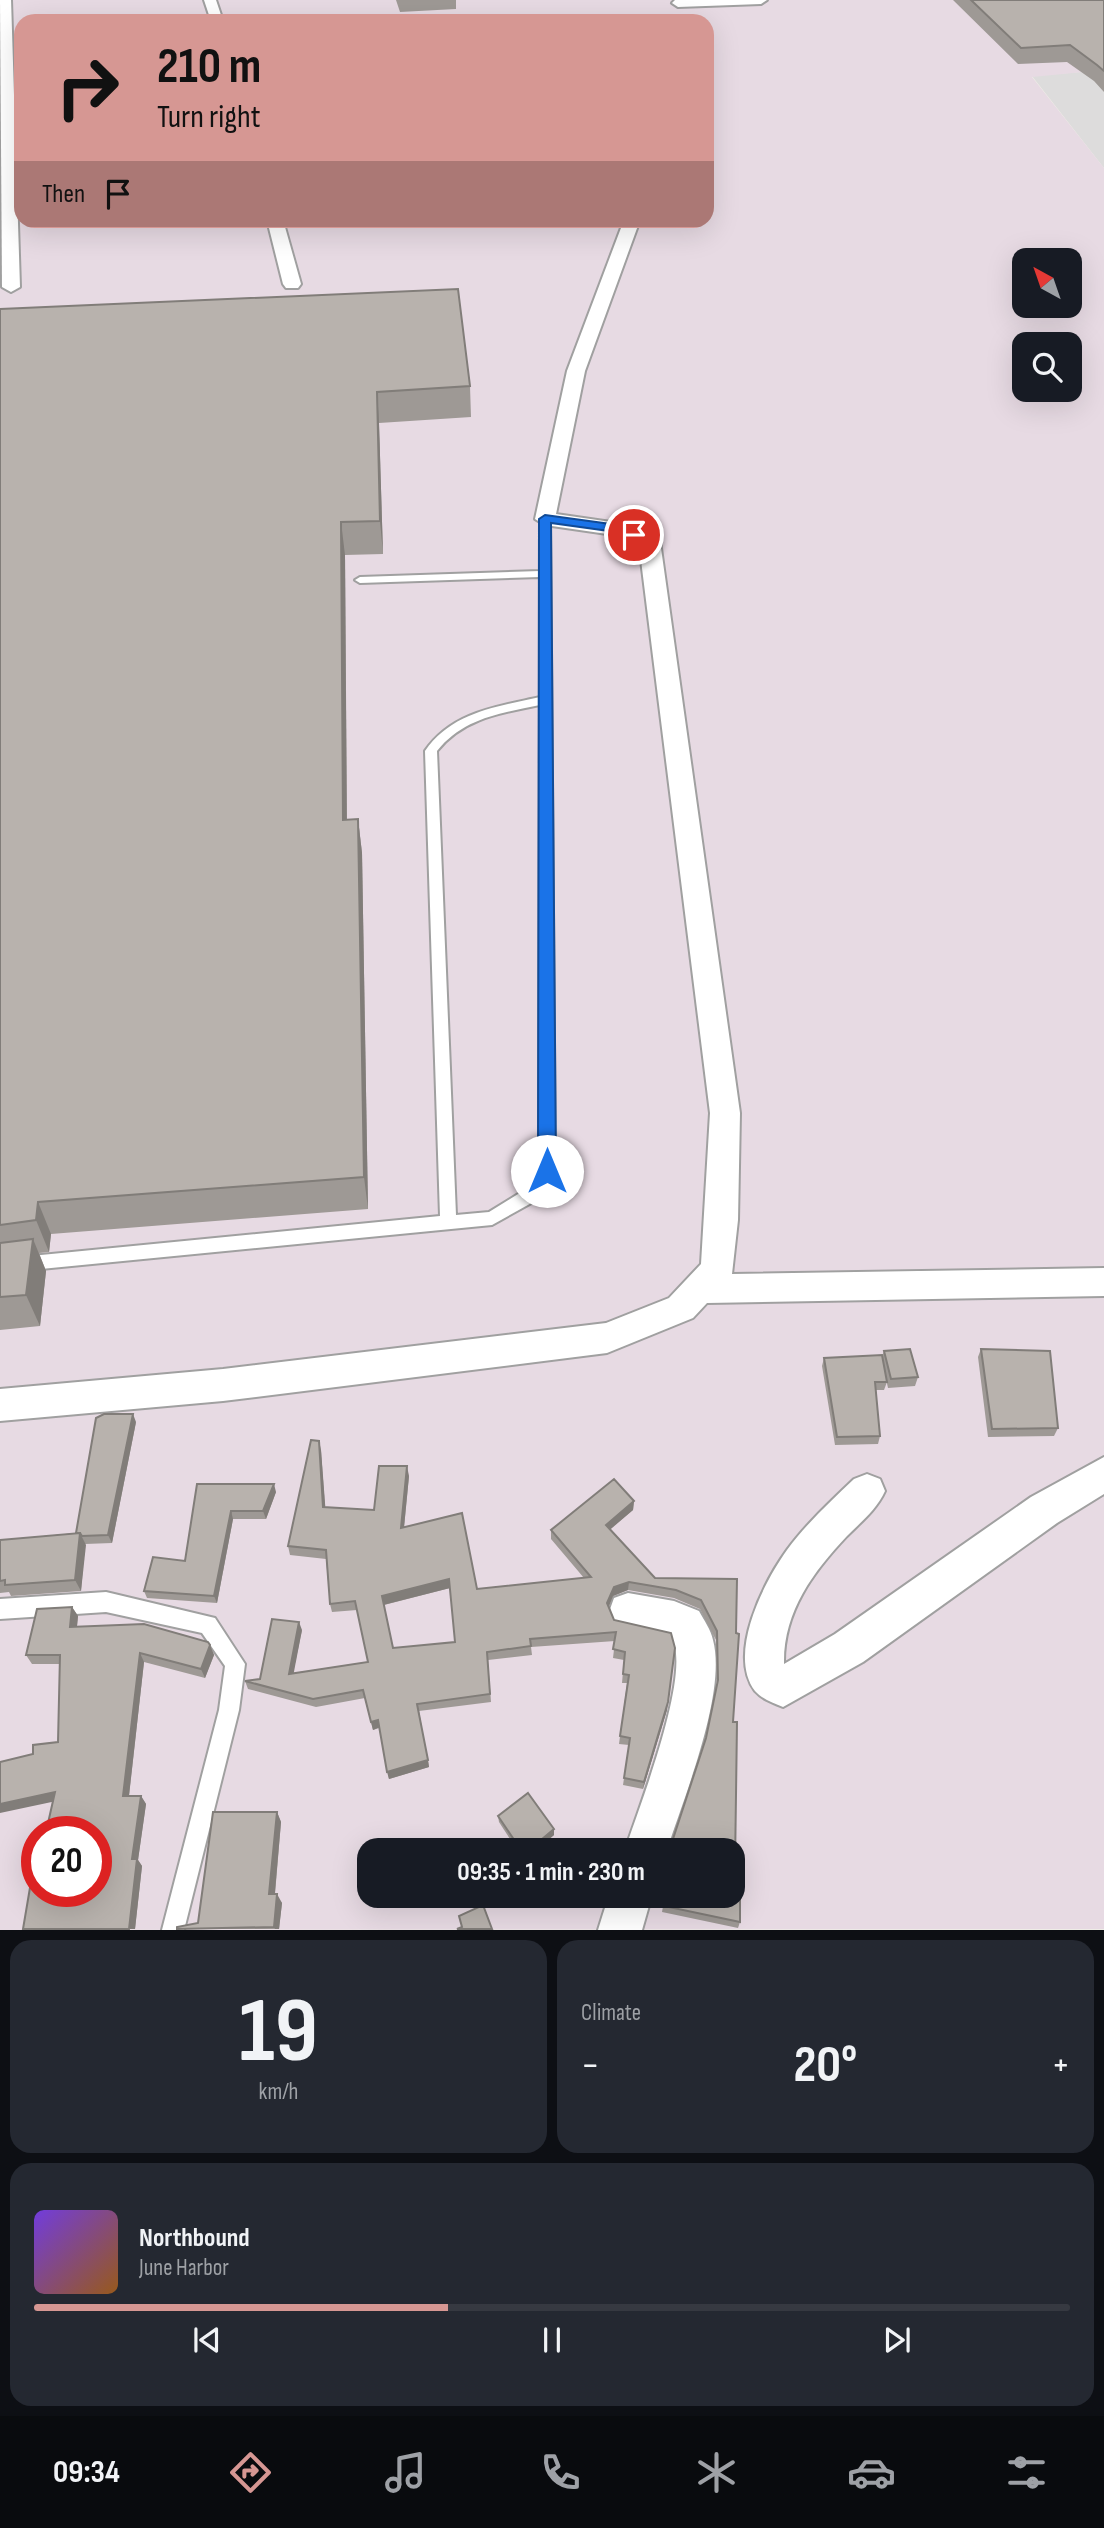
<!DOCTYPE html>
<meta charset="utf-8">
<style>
:root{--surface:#171b24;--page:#242831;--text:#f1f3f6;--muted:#9ea1a6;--line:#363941;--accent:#d69793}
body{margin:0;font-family:"Sofia Sans Condensed",sans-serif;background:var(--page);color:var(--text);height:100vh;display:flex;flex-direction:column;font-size:26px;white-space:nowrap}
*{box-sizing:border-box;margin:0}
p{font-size:23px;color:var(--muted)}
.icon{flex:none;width:38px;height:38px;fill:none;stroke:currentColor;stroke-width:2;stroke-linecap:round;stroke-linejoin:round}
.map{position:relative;height:1930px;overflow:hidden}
.drawer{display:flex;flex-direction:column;gap:10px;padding:10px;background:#0d0f14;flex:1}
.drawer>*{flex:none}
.top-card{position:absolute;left:14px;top:14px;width:700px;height:214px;border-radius:21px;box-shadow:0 7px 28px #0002;background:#d69793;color:#111;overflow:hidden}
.needle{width:46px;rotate:320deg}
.fabs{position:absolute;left:1012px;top:248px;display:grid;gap:14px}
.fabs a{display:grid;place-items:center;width:70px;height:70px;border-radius:14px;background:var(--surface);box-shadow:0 7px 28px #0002;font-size:35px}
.speed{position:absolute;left:21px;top:1816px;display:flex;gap:14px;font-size:35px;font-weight:700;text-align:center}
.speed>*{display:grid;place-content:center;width:91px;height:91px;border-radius:50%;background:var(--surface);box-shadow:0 7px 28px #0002;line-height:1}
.speed .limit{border:10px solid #d22;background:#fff;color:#111}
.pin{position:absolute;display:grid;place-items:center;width:60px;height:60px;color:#fff;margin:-30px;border:4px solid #fff;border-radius:50%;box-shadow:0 2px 7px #0007}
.me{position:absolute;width:77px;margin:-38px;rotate:0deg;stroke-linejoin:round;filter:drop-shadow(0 0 5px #0008)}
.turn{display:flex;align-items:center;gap:24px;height:147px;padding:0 28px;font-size:32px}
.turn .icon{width:91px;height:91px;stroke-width:2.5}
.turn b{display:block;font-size:49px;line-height:60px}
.then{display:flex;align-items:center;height:66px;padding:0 28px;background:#0003;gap:14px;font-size:26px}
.big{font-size:52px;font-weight:700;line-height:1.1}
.drawer .card{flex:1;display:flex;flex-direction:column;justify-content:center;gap:10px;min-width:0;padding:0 24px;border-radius:21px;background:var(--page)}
.drawer .dial{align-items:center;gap:0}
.dial b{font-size:91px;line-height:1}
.song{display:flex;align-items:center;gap:21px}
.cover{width:84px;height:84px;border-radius:10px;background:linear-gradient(135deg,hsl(260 70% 55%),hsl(30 70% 35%))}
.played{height:7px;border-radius:4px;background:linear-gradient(90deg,var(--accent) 40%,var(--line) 40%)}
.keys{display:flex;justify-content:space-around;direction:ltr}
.heat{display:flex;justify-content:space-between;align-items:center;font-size:38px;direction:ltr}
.drawer .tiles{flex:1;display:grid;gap:10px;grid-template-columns:1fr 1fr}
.card:last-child{grid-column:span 2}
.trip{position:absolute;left:357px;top:1838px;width:388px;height:70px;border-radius:21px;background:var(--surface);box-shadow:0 7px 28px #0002;font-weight:700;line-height:70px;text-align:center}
.tab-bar{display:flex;height:112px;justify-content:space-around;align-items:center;background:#090b0e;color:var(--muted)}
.tab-bar .icon{width:49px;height:49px}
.tab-bar .current{color:var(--accent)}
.tab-bar b{font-size:32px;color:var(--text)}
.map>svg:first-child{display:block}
</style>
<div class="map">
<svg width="1104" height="1930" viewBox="0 0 1104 1930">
<rect width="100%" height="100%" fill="#efede7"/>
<polygon fill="#dddcdc" points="1104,70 1104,168 1032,76"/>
<path fill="#e7dae3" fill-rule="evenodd" d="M0,0H1104V70L1032,77L1104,168V1929L0,1930ZM21,21H707V220H21ZM1024,261H1069V306H1024ZM1024,345H1069V390H1024ZM37,1832H96V1892H37ZM369,1850H733V1895H369Z"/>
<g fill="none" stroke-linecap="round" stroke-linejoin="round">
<defs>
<g id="service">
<path d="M545,516L550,519L555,1171L535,1201L492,1225L0,1273V1259L440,1216L425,751C452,712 496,707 540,697V577L360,583L355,580L360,577L540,571V519ZM540,705L539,1170L523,1191L489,1212L456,1215L437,751C463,718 501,713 540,705Z"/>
<polygon points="106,1592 215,1618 245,1664 239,1710 184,1930 162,1930 219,1710 225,1666 202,1633 106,1612 0,1619 0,1599"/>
</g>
<g id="minor">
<polygon points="0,0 11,0 20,287 11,292 2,287"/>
<polygon points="204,0 216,0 223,21 211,21"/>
<polygon points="675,0 767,0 761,4 678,7 672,3"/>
<polygon points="267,220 283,220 301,284 298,288 286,288 283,284"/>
<polygon points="624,220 640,220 585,371 556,514 618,523 656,537 660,541 740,1113 738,1220 732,1274 1104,1268 1104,1296 707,1303 693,1318 607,1353 223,1401 0,1421 0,1389 223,1369 606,1323 669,1298 701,1264 710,1113 639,544 614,535 545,525 535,519 567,371"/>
<path d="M1104,1457V1494L1057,1523L863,1662L783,1707C773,1703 762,1699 755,1691C727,1654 764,1582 787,1550C806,1524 831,1501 854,1479L867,1474L880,1479L885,1491C877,1509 861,1522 847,1536C813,1572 783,1612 784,1664L835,1634L1031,1497Z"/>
<path d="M628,1593L674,1601L699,1611C704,1620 711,1630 713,1640C727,1693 684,1797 667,1850H625C638,1810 692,1674 672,1639L614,1626L609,1612L614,1598Z"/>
<polygon points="609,1895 652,1895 642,1930 598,1930"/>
</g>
</defs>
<use href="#service" stroke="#a0a0a0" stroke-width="4"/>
<use href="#minor" stroke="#a0a0a0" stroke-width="4"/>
<use href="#service" fill="#fff" fill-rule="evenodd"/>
<use href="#minor" fill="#fff" fill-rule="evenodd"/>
</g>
<g fill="#9e9995" fill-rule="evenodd">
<polygon points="396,0 456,0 456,9 400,12"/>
<polygon points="953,0 1104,0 1104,92 1094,81 1067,62 1018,64"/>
<polygon points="0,309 470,386 471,417 379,423 383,554 345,555 347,820 358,819 362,853 368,1209 51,1234 49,1252 39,1253 46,1271 40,1326 0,1330"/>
<polygon points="981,1349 1058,1428 1054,1436 988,1437 978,1357"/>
<polygon points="884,1351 918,1377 915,1386 888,1388 886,1379 887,1382 884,1390 876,1390 880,1436 878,1444 835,1445 822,1366 824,1358 882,1357"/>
<polygon points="136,1422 112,1543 85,1544 81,1591 11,1596 9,1592 0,1593 0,1540 76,1533"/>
<path d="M321,1450L325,1507L374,1510L409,1476L404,1528L477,1589L584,1578L551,1539V1530L634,1501L633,1510L610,1529L655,1578L737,1579L733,1722L735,1867L740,1922L738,1928L662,1912L665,1895L706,1738L717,1688L716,1640L700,1609L674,1598L628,1590L613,1596L609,1606L614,1620L667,1710L643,1789L623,1785L629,1745L619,1744L627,1683H622L624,1660L613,1658L615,1641L531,1647L532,1655L488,1660L491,1702L419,1711L429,1767L389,1779L379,1728L373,1730L365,1698L316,1707L248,1689L245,1681L260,1679L302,1630L293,1673L368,1662L357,1610L332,1612L330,1604L326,1559L290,1555L288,1546ZM450,1588L455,1642L393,1648L384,1605Z"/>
<polygon points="197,1484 276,1492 266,1519 233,1519 217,1603 147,1598 144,1591 185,1561"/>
<polygon points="72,1607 78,1616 77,1626 210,1645 214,1655 205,1678 144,1662 129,1796 141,1796 146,1804 138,1860 142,1866 135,1929 23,1929 37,1892 53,1802 33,1754 58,1742 60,1664 32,1664 26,1655"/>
<polygon points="277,1812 281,1822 275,1894 282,1903 279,1929 177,1929 198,1923"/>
<polygon points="498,1816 554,1829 554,1835 536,1850 517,1850 499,1822"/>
</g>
<g fill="#817d79">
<polygon points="377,392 379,423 383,554 380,521"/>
<polygon points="341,522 345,555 347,854 343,820"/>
<polygon points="358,819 362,853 368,1209 364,1177"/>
<polygon points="38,1202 51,1234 49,1252 36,1220"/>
<polygon points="33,1239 46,1271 40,1326 26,1295"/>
<polygon points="133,1414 136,1422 112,1543 108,1535"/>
<polygon points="319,1441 321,1450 326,1516 323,1507"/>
<polygon points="407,1466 409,1476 403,1537 401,1528"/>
<polygon points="274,1484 276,1492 266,1519 263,1511"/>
<polygon points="634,1501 633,1510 605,1534 606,1525"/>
<polygon points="231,1511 233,1519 217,1603 214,1596"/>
<polygon points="80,1533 86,1545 81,1591 75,1580"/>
<polygon points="449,1579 450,1588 383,1605 382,1596"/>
<polygon points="629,1582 628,1590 613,1596 607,1611 607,1603 614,1587"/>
<polygon points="72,1607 78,1616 76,1636 70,1627"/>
<polygon points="299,1622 302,1630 292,1682 289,1674"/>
<polygon points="210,1645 214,1655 205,1678 201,1669"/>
<polygon points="140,1653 144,1662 128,1804 123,1796"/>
<polygon points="668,1702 667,1710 643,1789 644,1782"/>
<polygon points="378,1720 380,1727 373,1730 371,1722"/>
<polygon points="428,1760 429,1767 389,1779 387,1772"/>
<polygon points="55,1792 61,1800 0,1813 0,1804"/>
<polygon points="141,1796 146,1804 138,1860 142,1866 135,1929 129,1929 132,1859"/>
<polygon points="277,1812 281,1822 274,1903 269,1894"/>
<polygon points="554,1829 554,1835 536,1850 529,1850"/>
<polygon points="277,1894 282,1903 279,1929 275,1929 274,1927"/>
</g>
<g fill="#b8b2ad" stroke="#817d79" stroke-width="2" fill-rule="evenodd">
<polygon points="971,0 1104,0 1104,71 1097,65 1070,45 1021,48"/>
<polygon points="458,289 470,386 377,392 380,521 341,522 343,820 358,819 364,1177 38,1202 36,1220 0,1225 0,309"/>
<polygon points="33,1239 26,1295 0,1297 0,1243"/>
<polygon points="910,1349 918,1377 891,1379 884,1351"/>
<polygon points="981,1349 1050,1351 1058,1428 992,1429"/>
<polygon points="882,1355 887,1382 875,1382 880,1436 837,1437 824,1358"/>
<polygon points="104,1414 133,1414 108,1535 82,1536 80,1533 76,1533 96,1418"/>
<path d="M311,1440L319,1441L323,1507L374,1510L379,1466H407L401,1528L462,1513L477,1589L591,1577L551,1530L614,1479L634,1501L606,1525L655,1578L737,1579L736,1633L739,1634L733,1722H737L735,1867H740V1922L664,1906L665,1895H733V1850H671L673,1839L706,1738L718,1680L717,1631L701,1600L676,1590L629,1582L614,1587L607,1603L614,1620L671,1633L675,1648L668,1702L644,1782L624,1778L630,1738L620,1736L629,1675L623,1674L625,1652L613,1649L616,1632L530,1639L531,1646L487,1652L490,1694L417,1704L428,1760L387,1772L378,1720L371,1722L363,1690L313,1699L245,1681L260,1679L272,1619L299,1622L289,1674L368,1662L355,1601L330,1604L326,1550L288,1546ZM449,1579L455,1642L393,1648L382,1596Z"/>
<polygon points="197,1484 274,1484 263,1511 231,1511 214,1596 144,1591 153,1557 185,1561"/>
<polygon points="80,1533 75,1580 5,1585 5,1580 0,1581 0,1540"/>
<polygon points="72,1607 70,1627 144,1624 208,1642 210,1645 201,1669 140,1653 123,1796 141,1796 132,1859 137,1859 129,1929 23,1929 34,1864 37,1864 37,1892 96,1892 96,1832 46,1832 55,1792 0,1804 0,1762 33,1754 33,1745 58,1742 60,1655 26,1655 37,1609"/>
<polygon points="528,1793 554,1829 529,1850 521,1850 498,1816"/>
<polygon points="213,1812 277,1812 269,1894 277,1894 274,1927 177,1929 177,1927 198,1923"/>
<polygon points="483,1905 492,1929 457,1929 462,1927 459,1916"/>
</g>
<polygon fill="#1a73e8" stroke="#114b97" stroke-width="2" points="545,515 618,525 640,535 634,539 616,532 551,523 556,1171 547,1178 538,1171 539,519"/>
</svg>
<div class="fabs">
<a><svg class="needle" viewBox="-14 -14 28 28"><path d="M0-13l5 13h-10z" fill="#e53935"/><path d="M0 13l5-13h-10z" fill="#9ea1a6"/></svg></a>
<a><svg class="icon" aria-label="search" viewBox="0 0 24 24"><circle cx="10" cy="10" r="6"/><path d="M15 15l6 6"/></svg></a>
</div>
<div class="speed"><div class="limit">20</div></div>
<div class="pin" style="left:634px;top:535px;background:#d93025"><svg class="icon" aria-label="arrive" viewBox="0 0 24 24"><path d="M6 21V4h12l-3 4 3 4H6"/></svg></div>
<svg class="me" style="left:547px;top:1171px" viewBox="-20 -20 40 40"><circle r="19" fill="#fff"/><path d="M0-13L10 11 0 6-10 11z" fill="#1a73e8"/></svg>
<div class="trip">09:35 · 1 min · 230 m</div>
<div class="top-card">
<div class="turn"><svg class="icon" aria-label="right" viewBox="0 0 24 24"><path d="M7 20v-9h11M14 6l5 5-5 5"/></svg><div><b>210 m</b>Turn right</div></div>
<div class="then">Then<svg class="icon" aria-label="arrive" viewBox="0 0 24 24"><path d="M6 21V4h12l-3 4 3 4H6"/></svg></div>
</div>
</div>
<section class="drawer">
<div class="tiles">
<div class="card dial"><b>19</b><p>km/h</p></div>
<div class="card"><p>Climate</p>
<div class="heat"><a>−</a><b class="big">20°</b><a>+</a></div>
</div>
<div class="card">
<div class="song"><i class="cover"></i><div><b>Northbound</b><p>June Harbor</p></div></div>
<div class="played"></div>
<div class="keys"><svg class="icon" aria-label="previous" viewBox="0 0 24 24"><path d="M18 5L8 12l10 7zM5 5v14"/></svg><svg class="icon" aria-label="pause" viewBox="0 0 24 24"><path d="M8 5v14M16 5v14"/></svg><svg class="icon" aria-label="next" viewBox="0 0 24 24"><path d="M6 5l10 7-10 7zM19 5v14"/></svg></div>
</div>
</div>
</section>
<nav class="tab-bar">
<b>09:34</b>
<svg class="icon current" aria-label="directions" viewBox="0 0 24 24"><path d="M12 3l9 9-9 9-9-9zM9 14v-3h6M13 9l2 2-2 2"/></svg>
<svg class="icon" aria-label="music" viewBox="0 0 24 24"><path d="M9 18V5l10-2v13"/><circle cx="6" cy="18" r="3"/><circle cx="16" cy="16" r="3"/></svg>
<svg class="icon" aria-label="phone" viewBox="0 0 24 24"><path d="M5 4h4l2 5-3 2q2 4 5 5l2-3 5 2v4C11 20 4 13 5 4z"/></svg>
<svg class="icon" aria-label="climate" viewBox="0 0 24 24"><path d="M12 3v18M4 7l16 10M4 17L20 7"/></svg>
<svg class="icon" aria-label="car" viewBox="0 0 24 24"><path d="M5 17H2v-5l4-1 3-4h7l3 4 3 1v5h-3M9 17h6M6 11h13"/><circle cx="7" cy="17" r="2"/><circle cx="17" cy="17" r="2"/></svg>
<svg class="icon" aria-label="filters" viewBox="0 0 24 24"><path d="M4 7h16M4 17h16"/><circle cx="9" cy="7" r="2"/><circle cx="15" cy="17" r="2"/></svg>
</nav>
